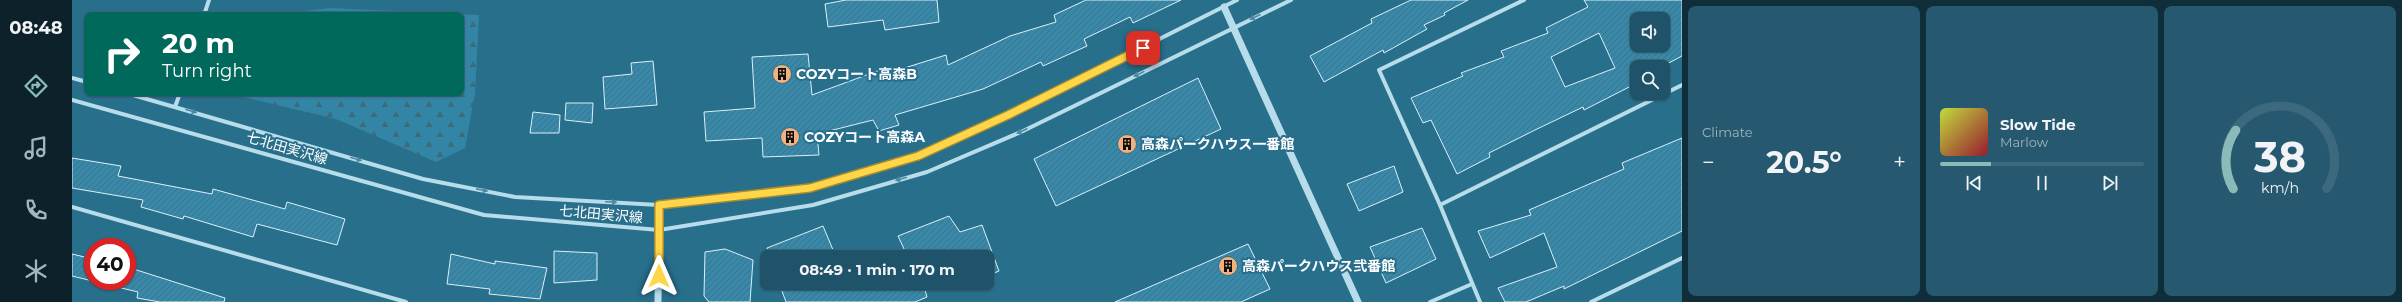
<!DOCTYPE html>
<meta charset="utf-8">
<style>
:root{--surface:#1e5369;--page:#26596f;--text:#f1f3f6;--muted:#a1b6c0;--line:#3c697d;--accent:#8bbbb9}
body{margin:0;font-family:Montserrat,"Noto Sans JP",sans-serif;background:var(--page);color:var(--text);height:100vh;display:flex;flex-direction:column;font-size:15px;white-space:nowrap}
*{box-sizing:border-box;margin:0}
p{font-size:13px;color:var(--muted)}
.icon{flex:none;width:22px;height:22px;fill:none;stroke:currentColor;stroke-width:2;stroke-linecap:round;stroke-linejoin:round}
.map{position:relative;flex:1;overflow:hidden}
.panel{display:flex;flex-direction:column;gap:6px;padding:6px;background:#102e3a;width:720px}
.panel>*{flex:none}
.top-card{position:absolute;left:12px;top:12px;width:380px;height:84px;border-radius:8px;box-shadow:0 1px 3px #0004,0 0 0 1px var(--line);background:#00695c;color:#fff;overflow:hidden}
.fabs{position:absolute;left:1558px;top:12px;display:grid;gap:8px}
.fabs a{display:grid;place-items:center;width:40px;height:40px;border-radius:8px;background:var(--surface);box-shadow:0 1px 3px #0004,0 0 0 1px var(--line);font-size:20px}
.speed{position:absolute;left:12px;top:238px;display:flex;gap:8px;font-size:20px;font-weight:700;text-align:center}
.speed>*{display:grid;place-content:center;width:52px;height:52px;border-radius:50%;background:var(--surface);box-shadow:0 1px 3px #0004,0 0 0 1px var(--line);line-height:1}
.speed .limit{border:6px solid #d22;background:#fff;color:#111}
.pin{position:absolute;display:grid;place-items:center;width:34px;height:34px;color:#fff;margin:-17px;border-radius:8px;box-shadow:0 2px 6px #0006}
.me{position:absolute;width:44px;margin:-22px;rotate:0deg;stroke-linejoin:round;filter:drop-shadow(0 0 3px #0008)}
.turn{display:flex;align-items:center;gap:14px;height:84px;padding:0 12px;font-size:18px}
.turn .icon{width:52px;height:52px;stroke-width:2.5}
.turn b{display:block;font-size:28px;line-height:34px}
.big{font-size:30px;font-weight:700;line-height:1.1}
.panel .widget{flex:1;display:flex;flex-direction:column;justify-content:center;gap:6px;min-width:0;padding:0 14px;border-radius:8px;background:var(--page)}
.panel .dial{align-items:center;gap:0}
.dial svg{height:104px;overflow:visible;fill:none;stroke:var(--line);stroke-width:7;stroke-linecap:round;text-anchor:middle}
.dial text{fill:var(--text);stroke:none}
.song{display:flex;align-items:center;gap:12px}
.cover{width:48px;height:48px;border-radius:6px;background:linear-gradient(135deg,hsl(70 70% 55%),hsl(350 70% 35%))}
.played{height:4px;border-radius:2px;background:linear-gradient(90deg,var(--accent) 25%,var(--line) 25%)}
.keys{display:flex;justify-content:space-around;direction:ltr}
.heat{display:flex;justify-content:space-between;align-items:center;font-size:22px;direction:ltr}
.panel .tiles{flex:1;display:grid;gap:6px;grid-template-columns:repeat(3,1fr)}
.trip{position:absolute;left:688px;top:250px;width:234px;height:40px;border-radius:8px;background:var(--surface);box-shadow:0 1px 3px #0004,0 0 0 1px var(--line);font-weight:700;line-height:40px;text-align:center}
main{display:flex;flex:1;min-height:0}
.dock{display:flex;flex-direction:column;width:72px;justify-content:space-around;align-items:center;background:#0c212a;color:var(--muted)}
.dock .icon{width:28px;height:28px}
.dock .current{color:var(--accent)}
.dock b{font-size:18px;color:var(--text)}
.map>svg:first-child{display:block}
</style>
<main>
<nav class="dock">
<b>08:48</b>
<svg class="icon current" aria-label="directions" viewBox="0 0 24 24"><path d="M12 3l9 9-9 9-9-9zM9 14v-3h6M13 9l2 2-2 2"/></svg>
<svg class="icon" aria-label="music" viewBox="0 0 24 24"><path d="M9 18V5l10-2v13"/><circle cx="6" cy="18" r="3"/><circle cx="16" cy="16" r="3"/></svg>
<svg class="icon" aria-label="phone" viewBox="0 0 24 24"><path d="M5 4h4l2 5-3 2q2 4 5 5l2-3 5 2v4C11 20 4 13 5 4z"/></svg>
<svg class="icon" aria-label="climate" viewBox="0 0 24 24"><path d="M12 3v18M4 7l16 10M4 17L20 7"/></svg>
</nav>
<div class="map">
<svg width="1610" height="302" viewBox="0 0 1610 302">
<defs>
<pattern id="forest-firs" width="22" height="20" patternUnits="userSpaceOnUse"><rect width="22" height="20" fill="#3285a4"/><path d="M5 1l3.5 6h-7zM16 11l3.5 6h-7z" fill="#3e6b7c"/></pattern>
<pattern id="building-hatch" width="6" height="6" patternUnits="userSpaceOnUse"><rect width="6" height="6" fill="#3889a9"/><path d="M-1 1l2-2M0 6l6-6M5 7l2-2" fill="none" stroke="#407184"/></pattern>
</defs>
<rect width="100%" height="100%" fill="#286f8c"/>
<polygon fill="url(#forest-firs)" points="258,8 407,15 403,93 393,148 364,162 264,119 155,93 389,93 389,15 197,15"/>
<g fill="url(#building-hatch)" stroke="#dbf0f8" fill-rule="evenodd">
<polygon points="774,0 865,0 867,22 813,30 811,20 756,27 753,4"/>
<polygon points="1014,0 1109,0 1061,23 1058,17 1012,39 1015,46 971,66 969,62 911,89 823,115 827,125 807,131 801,120 745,134 747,155 691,157 690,138 634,141 632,112 683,108 680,57 736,54 740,95 808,70 810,75 874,55 876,65 938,36 984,22 982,15"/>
<polygon points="1339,0 1396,0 1372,13 1373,15 1352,25 1355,29 1312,53 1311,50 1252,82 1238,56 1300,23 1299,19"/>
<path d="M1512,0H1610V56L1589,67H1565V83L1512,110L1511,107L1463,130L1417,153L1418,157L1385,174L1359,120L1351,123L1339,98L1391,76L1389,73L1432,57L1429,51L1476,33L1474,28L1516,7ZM1565,19H1591V45H1565ZM1527,33L1543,68L1493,87L1479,57Z"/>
<polygon points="581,61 585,105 533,109 531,77 560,74 559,63"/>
<polygon points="1126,78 1149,129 984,206 962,159"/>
<polygon points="494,103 521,103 520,123 493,120"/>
<polygon points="461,112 488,115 487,133 458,133"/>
<polygon points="1610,138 1610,231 1492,289 1492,286 1454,302 1433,302 1426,288 1485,267 1472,233 1418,258 1406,231 1459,215 1457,210 1552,169 1550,163"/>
<polygon points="0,158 49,166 46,176 140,194 141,189 213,209 215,202 273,219 265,245 185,224 181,237 112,216 111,219 69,207 71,200 0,188"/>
<polygon points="1322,166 1331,192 1287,211 1275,184"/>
<polygon points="877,216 888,232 910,225 927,271 915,276 915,257 818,257 833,251 826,236"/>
<polygon points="751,226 764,257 698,257 695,248"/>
<polygon points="1350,228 1364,259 1314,283 1298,247"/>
<polygon points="1176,244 1198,289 1169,302 1043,302"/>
<polygon points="653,249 681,260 678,302 637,302 632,296 633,252"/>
<polygon points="482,251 525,253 525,280 482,283"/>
<polygon points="0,254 21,259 21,281 55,281 55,267 153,298 152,302 88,302 65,298 66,292 0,276"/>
<polygon points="379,254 423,264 423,261 475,268 468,299 417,294 418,289 375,284"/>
<polygon points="707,283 851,283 855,297 843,302 714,302"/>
</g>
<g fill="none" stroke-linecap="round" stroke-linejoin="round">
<g stroke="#b7dcea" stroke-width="4">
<polyline points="132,15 137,0"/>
<polyline points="0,78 15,82"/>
<polyline points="54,93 351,179 443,197 587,205 738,188 846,156 936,115 1165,0"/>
<polyline points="0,100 412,215 587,230 741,205 855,172 949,132 1219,0"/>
<polyline points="103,107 108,93"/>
<polyline points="1368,205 1610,85"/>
<polyline points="0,207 334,302"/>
<polyline points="1358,302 1400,284"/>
<polyline points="1408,302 1368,205 1307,70 1452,0"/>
<polyline points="1519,302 1610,258"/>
</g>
<g stroke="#b7dcea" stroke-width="7">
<polyline points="1152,7 1286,302"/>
<polyline points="586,302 587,205"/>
</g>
</g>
<defs><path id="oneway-solid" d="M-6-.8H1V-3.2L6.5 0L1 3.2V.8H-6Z"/></defs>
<g fill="#4c8aa4">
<use href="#oneway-solid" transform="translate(1183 17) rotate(155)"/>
<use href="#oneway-solid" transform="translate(1067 74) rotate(154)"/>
<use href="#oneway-solid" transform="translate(119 111) rotate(16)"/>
<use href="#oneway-solid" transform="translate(950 131) rotate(155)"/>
<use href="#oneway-solid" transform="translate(284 159) rotate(16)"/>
<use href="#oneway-solid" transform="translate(829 179) rotate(164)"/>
<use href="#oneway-solid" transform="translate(410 190) rotate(11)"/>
<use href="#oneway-solid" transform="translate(539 202) rotate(3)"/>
</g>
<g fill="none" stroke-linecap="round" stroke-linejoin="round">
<defs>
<polyline id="route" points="587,276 587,205 738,188 846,156 936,115 1071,48"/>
</defs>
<use href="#route" stroke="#a68a30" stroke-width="10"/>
<use href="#route" stroke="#ffd54a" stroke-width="7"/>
</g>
<defs>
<symbol id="building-disc" viewBox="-11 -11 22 22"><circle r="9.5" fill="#f2b07d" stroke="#286f8c"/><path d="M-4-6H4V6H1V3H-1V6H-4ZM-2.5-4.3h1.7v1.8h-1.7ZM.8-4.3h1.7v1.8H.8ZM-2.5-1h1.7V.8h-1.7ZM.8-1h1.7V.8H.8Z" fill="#111"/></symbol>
</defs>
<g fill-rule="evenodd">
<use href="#building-disc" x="699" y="63" width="22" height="22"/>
<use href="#building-disc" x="707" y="126" width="22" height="22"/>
<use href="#building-disc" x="1044" y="133" width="22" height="22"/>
<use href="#building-disc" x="1145" y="255" width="22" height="22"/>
</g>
<g text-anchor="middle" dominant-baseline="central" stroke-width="4" stroke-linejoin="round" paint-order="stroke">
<g font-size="14" font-weight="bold" fill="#fff" stroke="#286f8c" text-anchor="start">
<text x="724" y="74">COZYコート高森B</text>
<text x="732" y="137">COZYコート高森A</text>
<text x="1069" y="144">高森パークハウス一番館</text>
<text x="1170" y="266">高森パークハウス弐番館</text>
</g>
<g font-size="14" fill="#fff" stroke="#286f8c">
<text transform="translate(215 148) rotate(16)">七北田実沢線</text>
<text transform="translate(529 214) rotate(5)">七北田実沢線</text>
</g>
</g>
</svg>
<div class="fabs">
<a><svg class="icon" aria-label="sound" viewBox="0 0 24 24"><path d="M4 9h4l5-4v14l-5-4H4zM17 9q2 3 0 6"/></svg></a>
<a><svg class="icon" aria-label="search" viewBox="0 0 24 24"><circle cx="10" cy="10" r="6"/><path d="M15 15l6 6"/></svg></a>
</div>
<div class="speed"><div class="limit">40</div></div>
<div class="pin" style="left:1071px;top:48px;background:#d93025"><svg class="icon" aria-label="arrive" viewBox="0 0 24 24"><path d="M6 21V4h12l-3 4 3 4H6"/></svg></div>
<svg class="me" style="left:587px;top:276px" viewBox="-20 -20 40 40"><path d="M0-17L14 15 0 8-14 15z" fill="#ffd54a" stroke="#fff" stroke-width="4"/></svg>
<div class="trip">08:49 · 1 min · 170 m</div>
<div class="top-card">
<div class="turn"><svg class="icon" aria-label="right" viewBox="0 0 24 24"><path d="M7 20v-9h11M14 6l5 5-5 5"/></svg><div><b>20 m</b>Turn right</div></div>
</div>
</div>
<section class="panel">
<div class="tiles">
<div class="widget"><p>Climate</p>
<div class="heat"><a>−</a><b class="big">20.5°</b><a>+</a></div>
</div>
<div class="widget">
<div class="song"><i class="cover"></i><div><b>Slow Tide</b><p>Marlow</p></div></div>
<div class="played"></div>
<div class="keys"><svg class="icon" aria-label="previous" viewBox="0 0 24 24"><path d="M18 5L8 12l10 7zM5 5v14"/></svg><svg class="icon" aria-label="pause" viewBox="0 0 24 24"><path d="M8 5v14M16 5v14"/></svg><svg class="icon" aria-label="next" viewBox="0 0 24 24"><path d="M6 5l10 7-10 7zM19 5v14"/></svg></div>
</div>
<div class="widget dial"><svg viewBox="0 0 100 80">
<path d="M14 69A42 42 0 1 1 86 69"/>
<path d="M14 69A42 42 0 0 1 16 24" stroke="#8bbbb9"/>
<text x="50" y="56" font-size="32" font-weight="700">38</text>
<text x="50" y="72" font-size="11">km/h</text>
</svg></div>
</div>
</section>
</main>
